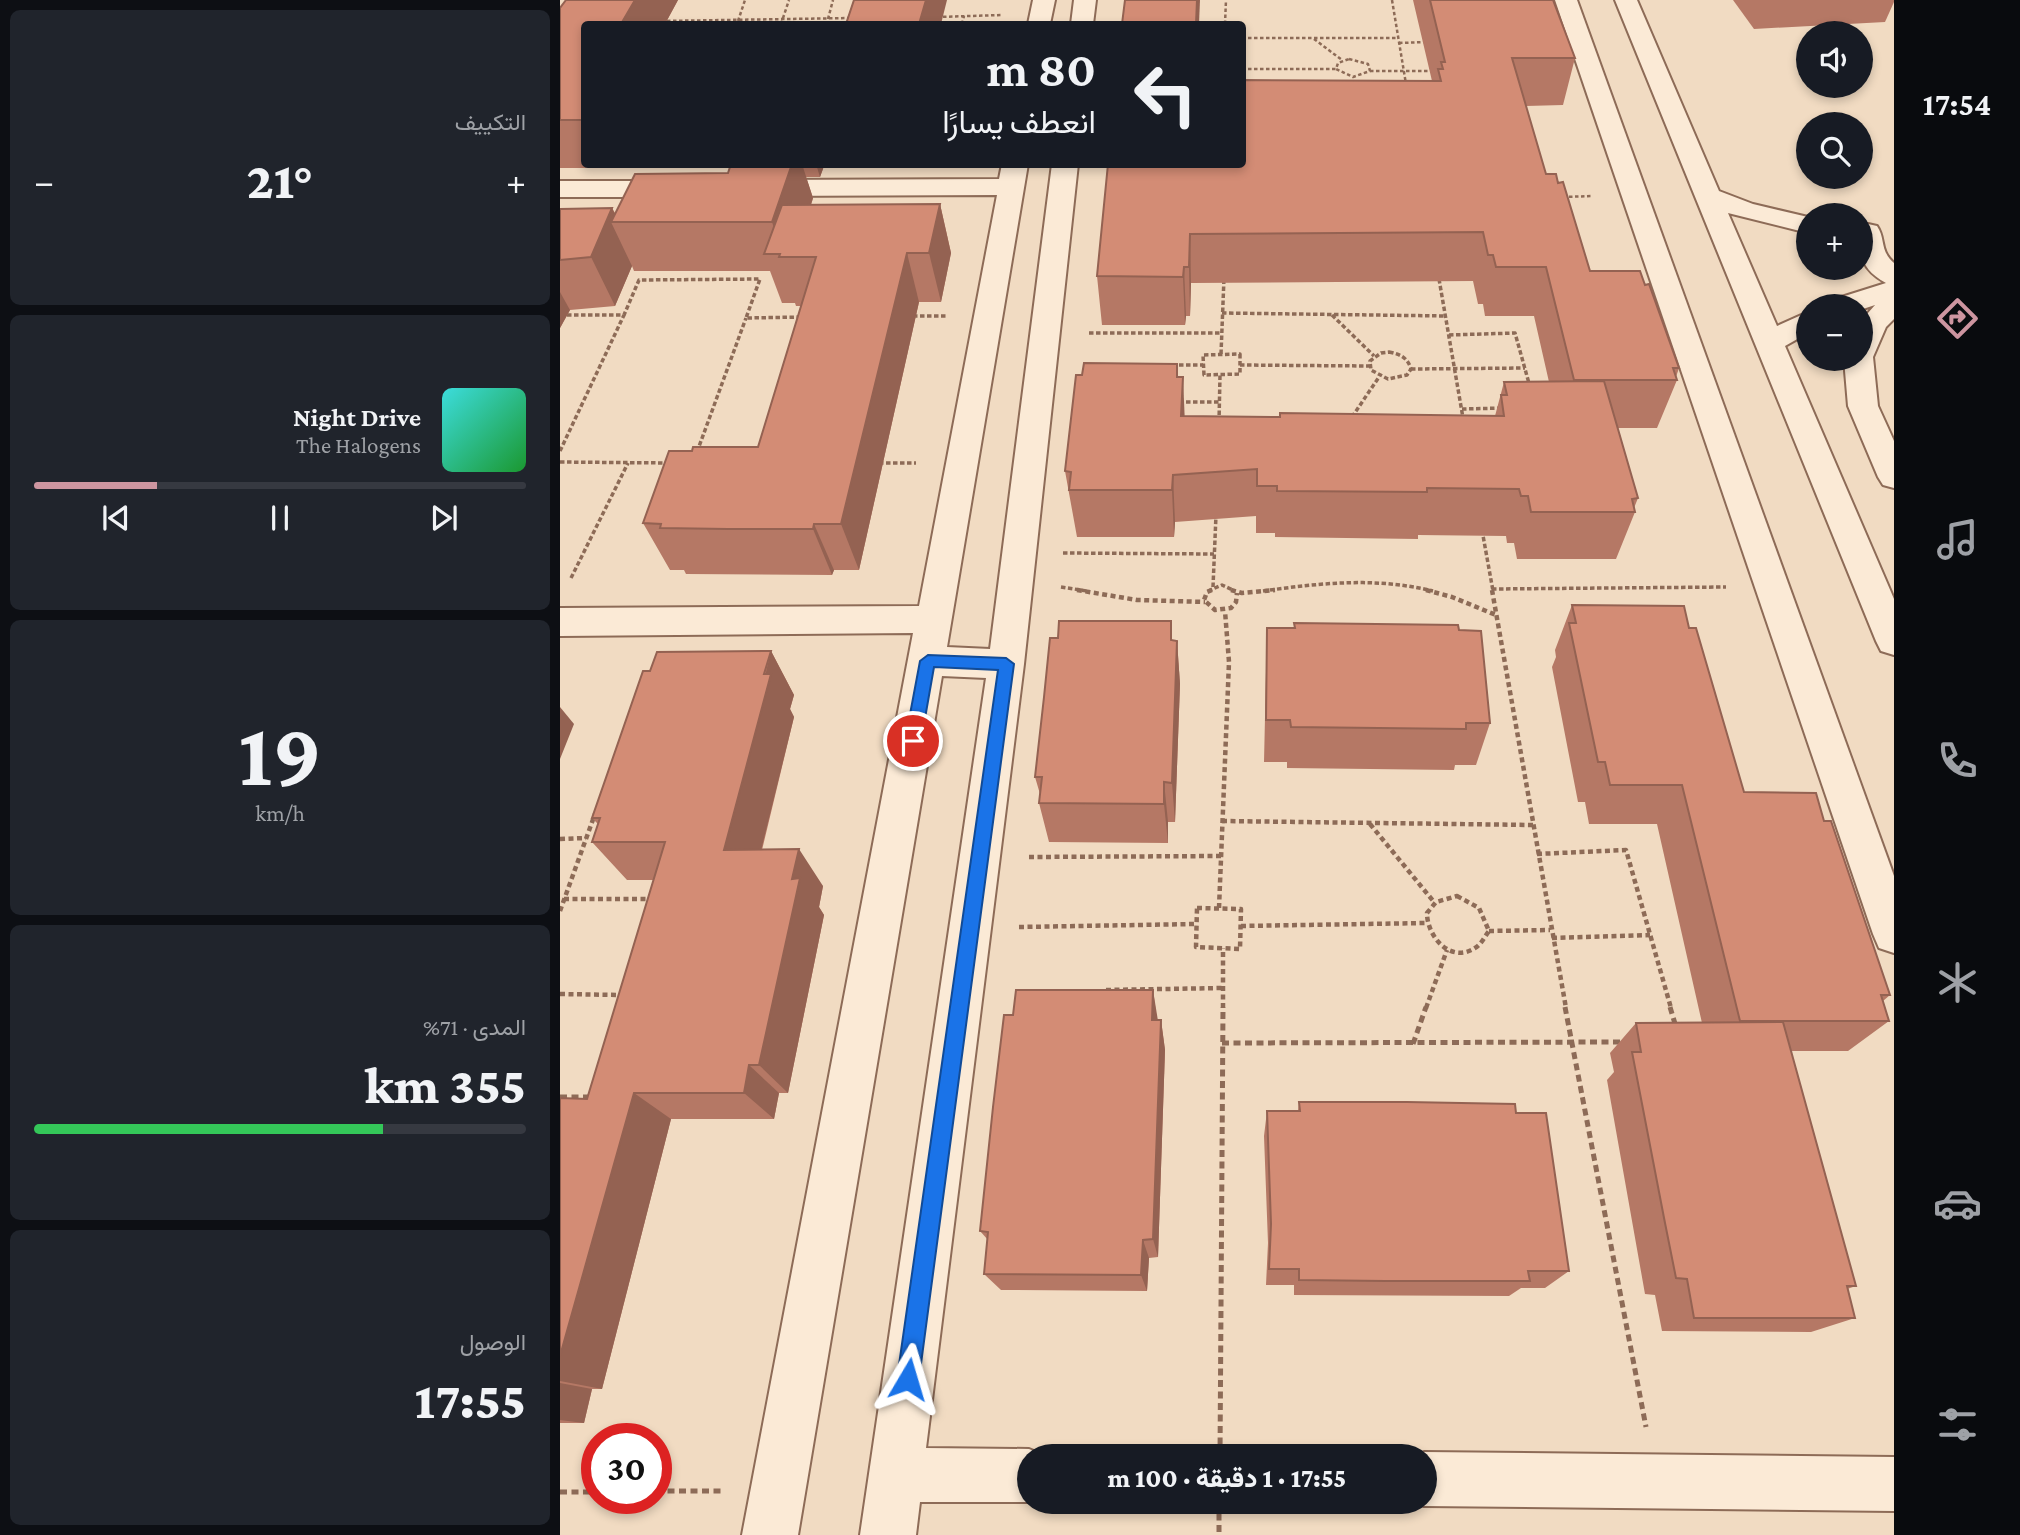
<!DOCTYPE html>
<html lang="ar">
<meta charset="utf-8">
<style>
:root{--surface:#171b24;--page:#20242c;--text:#f1f3f6;--muted:#9ea1a6;--line:#363941;--accent:#cd95a0}
body{margin:0;font-family:"Crimson Pro",Vazirmatn,serif;background:var(--page);color:var(--text);direction:rtl;height:100vh;display:flex;flex-direction:column;font-size:26px;white-space:nowrap}
*{box-sizing:border-box;margin:0}
p{font-size:23px;color:var(--muted)}
.icon{flex:none;width:38px;height:38px;fill:none;stroke:currentColor;stroke-width:2;stroke-linecap:round;stroke-linejoin:round}
.map{position:relative;flex:1;overflow:hidden;direction:ltr}
.sheet{display:flex;flex-direction:column;gap:10px;padding:10px;background:#0d0f14;width:560px}
.sheet>*{flex:none}
.banner{position:absolute;left:21px;top:21px;width:665px;height:147px;border-radius:7px;box-shadow:0 4px 10px #0003;direction:rtl;background:#171b24;color:var(--text);overflow:hidden}
.fabs{position:absolute;left:1236px;top:21px;display:grid;gap:14px}
.fabs a{display:grid;place-items:center;width:77px;height:77px;border-radius:50%;background:var(--surface);box-shadow:0 4px 10px #0003;font-size:35px}
.speed{position:absolute;left:21px;top:1423px;display:flex;gap:14px;font-size:35px;font-weight:700;text-align:center}
.speed>*{display:grid;place-content:center;width:91px;height:91px;border-radius:50%;background:var(--surface);box-shadow:0 4px 10px #0003;line-height:1}
.speed .limit{border:10px solid #d22;background:#fff;color:#111}
.pin{position:absolute;display:grid;place-items:center;width:60px;height:60px;color:#fff;margin:-30px;border:4px solid #fff;border-radius:50%;box-shadow:0 2px 7px #0007}
.me{position:absolute;width:77px;margin:-38px;rotate:7deg;stroke-linejoin:round;filter:drop-shadow(0 0 5px #0008)}
.turn{display:flex;align-items:center;gap:24px;height:147px;padding:0 35px;font-size:32px}
.turn .icon{width:91px;height:91px;stroke-width:2.5}
.turn b{display:block;font-size:49px;line-height:60px}
.big{font-size:52px;font-weight:800;line-height:1.1}
.sheet .widget{flex:1;display:flex;flex-direction:column;justify-content:center;gap:10px;min-width:0;padding:0 24px;border-radius:10px;background:var(--page)}
.sheet .dial{align-items:center;gap:0}
.dial b{font-size:91px;line-height:1}
.song{display:flex;align-items:center;gap:21px}
.cover{width:84px;height:84px;border-radius:10px;background:linear-gradient(135deg,hsl(180 70% 55%),hsl(130 70% 35%))}
.played{height:7px;border-radius:4px;background:linear-gradient(90deg,var(--accent) 25%,var(--line) 25%)}
.keys{display:flex;justify-content:space-around;direction:ltr}
.heat{display:flex;justify-content:space-between;align-items:center;font-size:38px;direction:ltr}
.charge{height:10px;border-radius:5px;background:linear-gradient(90deg,#34c759 71%,var(--line) 0)}
.trip{position:absolute;left:457px;top:1444px;width:420px;height:70px;border-radius:35px;background:var(--surface);box-shadow:0 4px 10px #0003;font-weight:800;line-height:70px;text-align:center;direction:rtl}
main{display:flex;flex:1;min-height:0}
.dock{display:flex;flex-direction:column;width:126px;justify-content:space-around;align-items:center;background:#090b0e;color:var(--muted)}
.dock .icon{width:49px;height:49px}
.dock .selected{color:var(--accent)}
.dock b{font-size:32px;color:var(--text)}
.map>svg:first-child{display:block}
</style>
<main>
<nav class="dock">
<b>17:54</b>
<svg class="icon selected" aria-label="directions" viewBox="0 0 24 24"><path d="M12 3l9 9-9 9-9-9zM9 14v-3h6M13 9l2 2-2 2"/></svg>
<svg class="icon" aria-label="music" viewBox="0 0 24 24"><path d="M9 18V5l10-2v13"/><circle cx="6" cy="18" r="3"/><circle cx="16" cy="16" r="3"/></svg>
<svg class="icon" aria-label="phone" viewBox="0 0 24 24"><path d="M5 4h4l2 5-3 2q2 4 5 5l2-3 5 2v4C11 20 4 13 5 4z"/></svg>
<svg class="icon" aria-label="climate" viewBox="0 0 24 24"><path d="M12 3v18M4 7l16 10M4 17L20 7"/></svg>
<svg class="icon" aria-label="car" viewBox="0 0 24 24"><path d="M5 17H2v-5l4-1 3-4h7l3 4 3 1v5h-3M9 17h6M6 11h13"/><circle cx="7" cy="17" r="2"/><circle cx="17" cy="17" r="2"/></svg>
<svg class="icon" aria-label="filters" viewBox="0 0 24 24"><path d="M4 7h16M4 17h16"/><circle cx="9" cy="7" r="2"/><circle cx="15" cy="17" r="2"/></svg>
</nav>
<div class="map">
<svg width="1334" height="1535" viewBox="0 0 1334 1535">
<rect width="100%" height="100%" fill="#f1dbc2"/>
<g fill="none" stroke-linecap="round" stroke-linejoin="round">
<defs>
<g id="street">
<polygon points="473,0 495,0 490,24 468,24"/>
<polygon points="514,0 536,0 533,24 511,24"/>
<polygon points="995,0 1017,0 1334,876 1334,953 1319,948 1313,934"/>
<polygon points="1055,0 1077,0 1159,191 1193,204 1248,217 1248,233 1168,213 1217,326 1248,312 1248,333 1225,346 1334,599 1334,655 1321,651 1316,641"/>
<polygon points="442,164 468,164 387,647 430,649 492,164 518,164 464,664 366,1448 469,1449 486,1456 469,1456 469,1502 473,1502 360,1502 356,1535 300,1535 426,678 382,676 238,1535 182,1535 353,633 0,636 0,608 359,606 437,195 197,196 188,193 184,188 188,183 197,180 439,179"/>
<polygon points="0,181 120,181 129,184 133,189 129,194 120,197 0,197"/>
<path d="M1308,224L1317,226C1326,239 1319,250 1334,263V319L1326,327L1313,357L1318,406L1334,441V488L1323,485L1318,477L1288,406L1284,359H1300V322L1315,305L1300,310V306H1268L1272,300L1326,283C1299,268 1300,254 1300,226Z"/>
<polygon points="864,1452 1334,1457 1334,1511 864,1506 853,1502 864,1502 864,1456 854,1456"/>
</g>
</defs>
<use href="#street" stroke="#8d6b57" stroke-width="4"/>
<g stroke="#8d6b57" stroke-width="2.5" stroke-dasharray="3.5 2.5" stroke-linecap="butt">
<polyline points="832,0 846,84"/>
<polyline points="377,17 442,15"/>
<polyline points="268,19 273,0"/>
<polyline points="101,21 291,18"/>
<polyline points="178,21 185,0"/>
<polyline points="221,24 229,0"/>
<polyline points="402,24 404,16"/>
<polyline points="665,24 666,0"/>
<polyline points="682,38 838,38"/>
<polyline points="754,39 782,60"/>
<polyline points="839,43 866,42"/>
<polygon points="789,59 808,64 810,71 793,77 776,69 778,63"/>
<polyline points="682,69 776,69"/>
<polyline points="810,71 873,71"/>
<polyline points="1003,197 1032,196"/>
</g>
<g stroke="#8d6b57" stroke-width="3.5" stroke-dasharray="4.5 2.5" stroke-linecap="butt">
<polyline points="879,279 903,418"/>
<polyline points="662,313 886,316"/>
<polyline points="0,315 64,315 79,280 200,279 186,318 243,317"/>
<polyline points="772,315 814,356"/>
<polyline points="353,316 386,316"/>
<polyline points="529,333 661,333"/>
<polyline points="889,335 955,333 970,387"/>
<path d="M829,352C840,354 848,358 851,369L847,375L828,379L811,370L810,361L821,353Z"/>
<polyline points="661,354 664,278"/>
<polygon points="680,354 680,374 644,375 643,355"/>
<polyline points="612,365 643,365"/>
<polyline points="680,365 809,366"/>
<polyline points="851,369 965,368"/>
<polyline points="619,402 659,402"/>
<polyline points="902,409 943,408"/>
<polyline points="792,417 819,377"/>
<polyline points="659,422 660,375"/>
<polyline points="0,451 64,315"/>
<polyline points="137,452 186,318"/>
<polyline points="0,462 111,463"/>
<polyline points="319,463 356,463"/>
<polyline points="922,530 933,591"/>
<polyline points="503,553 654,554"/>
<polyline points="11,578 68,463"/>
<polyline points="501,587 527,591"/>
<polyline points="653,587 656,515"/>
<polyline points="932,589 1166,587"/>
<polyline points="648,591 662,585 675,591"/>
<path d="M703,591C761,583 816,577 873,591"/>
</g>
<g stroke="#8d6b57" stroke-width="4.5" stroke-dasharray="5 3.5" stroke-linecap="butt">
<polyline points="517,590 577,600 645,602"/>
<polyline points="652,590 647,592 644,600 655,610 671,608 676,602 677,593"/>
<polyline points="671,590 682,593 715,590"/>
<polyline points="866,590 892,597 936,615"/>
<polyline points="932,590 1006,1008"/>
<polyline points="662,821 973,825"/>
<polyline points="810,824 874,902"/>
<polyline points="0,839 26,838"/>
<polyline points="977,854 1066,850 1111,1008"/>
<polyline points="469,857 661,856"/>
<path d="M897,896L919,908L929,931C925,936 921,945 915,948C890,964 867,936 867,913L876,902Z"/>
<polyline points="4,899 91,899"/>
<polygon points="637,908 681,909 680,949 636,947"/>
<polyline points="659,908 669,662 665,611"/>
<polyline points="0,911 35,814"/>
<polyline points="681,926 866,923"/>
<polyline points="459,927 636,924"/>
<polyline points="929,931 990,930"/>
<polyline points="992,938 1090,935"/>
<polyline points="546,990 662,988"/>
<polyline points="0,994 62,995"/>
<polyline points="663,1008 663,948"/>
<polyline points="866,1008 887,950"/>
</g>
<g stroke="#8d6b57" stroke-width="5" stroke-dasharray="7 4.5" stroke-linecap="butt">
<polyline points="1005,1007 1086,1427"/>
<polyline points="1110,1007 1116,1027"/>
<polyline points="662,1043 1063,1042"/>
<polyline points="853,1044 866,1007"/>
<polyline points="0,1097 33,1097"/>
<polyline points="660,1456 663,1007"/>
<polyline points="96,1491 162,1491"/>
<polyline points="0,1492 37,1492"/>
<polyline points="659,1502 659,1535"/>
</g>
<use href="#street" fill="#fbead6" fill-rule="evenodd"/>
</g>
<g fill="#b57865">
<polygon points="6,0 118,0 105,24 24,24 24,164 77,164 75,168 0,168 0,8"/>
<polygon points="853,0 993,0 1015,58 1003,105 966,106 986,174 1030,271 1085,285 1119,368 1116,377 1117,380 1097,428 1058,428 1078,498 1074,508 1075,512 1056,559 957,559 954,543 947,543 946,536 858,535 858,539 715,537 715,533 696,533 696,516 615,522 614,537 517,537 505,471 522,375 617,364 618,377 624,416 720,417 935,416 944,382 989,382 974,316 925,316 923,304 918,304 913,281 631,283 630,316 626,316 625,325 542,325 537,276 872,81"/>
<polygon points="1173,0 1334,0 1334,2 1325,22 1194,29"/>
<polygon points="171,164 346,164 346,166 264,166 260,177 246,177 253,198 251,205 380,204 391,253 381,302 359,302 299,570 274,570 272,575 126,574 124,570 110,570 83,523 132,451 198,447 241,306 236,306 235,303 222,303 210,271 74,271 72,266 55,306 10,310 0,328 0,209 52,208 55,213 168,173"/>
<polygon points="1012,605 1129,628 1184,792 1264,821 1330,995 1323,1001 1329,1021 1288,1051 1231,1051 1296,1286 1287,1289 1295,1318 1251,1332 1102,1331 1095,1295 1085,1294 1047,1080 1054,1072 1050,1053 1076,1023 1142,1023 1097,824 1029,824 1025,802 1018,802 992,667 996,657 995,650"/>
<polygon points="611,621 612,640 617,641 620,684 615,822 608,822 608,843 489,842 479,803 480,794 475,777 498,638"/>
<polygon points="734,623 899,630 930,723 916,765 895,765 894,770 727,768 727,762 704,762 707,628 734,628"/>
<polygon points="211,651 234,695 230,709 234,717 202,850 263,886 259,907 264,915 228,1093 219,1093 214,1119 111,1119 42,1389 32,1389 24,1423 0,1423 0,1098 27,1099 94,880 67,880 32,842 38,824 32,818 90,671"/>
<polygon points="593,990 597,1020 601,1020 605,1050 598,1257 589,1258 587,1291 441,1290 424,1274 428,1240 420,1231 453,1015"/>
<polygon points="739,1102 956,1113 1009,1271 985,1288 961,1288 949,1296 734,1295 734,1285 706,1285 708,1243 704,1136 707,1111 738,1111"/>
</g>
<g fill="#946252">
<polygon points="75,0 118,0 105,24 61,24"/>
<polygon points="366,0 387,0 381,24 359,24"/>
<polygon points="637,0 640,0 639,24 636,24"/>
<polygon points="232,164 242,164 253,198 234,257 224,257 212,222"/>
<polygon points="256,164 263,164 264,166 260,177"/>
<polygon points="380,204 391,253 381,302 369,253"/>
<polygon points="52,208 59,222 51,222 72,266 55,306 31,257"/>
<polygon points="630,234 631,283 630,316 629,267"/>
<polygon points="347,253 359,302 299,570 281,524"/>
<polygon points="624,267 626,316 625,325 623,277"/>
<polygon points="0,292 10,310 0,328"/>
<polygon points="623,377 625,425 621,416"/>
<polygon points="613,475 615,522 614,537 612,490"/>
<polygon points="254,524 274,570 272,575 253,529"/>
<polygon points="617,641 620,684 615,822 612,783"/>
<polygon points="211,651 234,695 230,709 234,717 192,887 164,850"/>
<polygon points="0,707 14,724 0,759"/>
<polygon points="604,782 608,822 608,843 604,804"/>
<polygon points="239,849 263,886 259,907 264,915 228,1093 199,1065 232,879"/>
<polygon points="593,990 598,1021 592,1020"/>
<polygon points="601,1020 605,1050 598,1257 593,1239"/>
<polygon points="189,1065 219,1093 214,1119 184,1093"/>
<polygon points="74,1093 111,1119 42,1389 0,1381 0,1356"/>
<polygon points="583,1240 589,1258 587,1291 581,1275"/>
<polygon points="0,1383 32,1389 24,1423 0,1420"/>
</g>
<g fill="#d38c75" stroke="#946252" stroke-width="2">
<polygon points="6,0 75,0 61,24 24,24 24,120 0,120 0,8"/>
<polygon points="294,0 366,0 359,24 286,24"/>
<polygon points="565,0 637,0 636,24 562,24"/>
<polygon points="870,0 993,0 1015,58 952,58 986,174 996,174 998,183 1003,182 1030,271 1080,271 1085,285 1089,284 1119,368 1113,368 1117,380 1014,380 986,267 936,267 933,255 928,255 923,232 630,234 629,267 624,267 623,277 537,276 548,164 682,164 682,80 881,81 878,69 883,69 881,62 885,62"/>
<polygon points="171,164 232,164 212,222 51,222 75,174 168,173"/>
<polygon points="380,204 369,253 347,253 281,524 254,524 253,529 168,529 100,528 101,524 83,523 109,451 132,451 133,447 198,447 256,257 219,257 220,254 204,254 222,205"/>
<polygon points="52,208 31,257 0,260 0,209"/>
<polygon points="524,363 617,364 617,377 623,377 621,416 720,417 720,413 944,416 941,395 947,395 944,382 1044,381 1078,498 1072,499 1075,512 971,512 968,496 961,496 959,489 867,488 867,492 717,491 717,486 697,486 697,469 613,475 612,490 509,490 511,472 505,471 516,375 522,375"/>
<polygon points="1012,605 1124,606 1129,628 1136,628 1184,792 1256,793 1264,821 1271,821 1330,995 1321,995 1329,1021 1180,1021 1122,785 1050,785 1045,762 1038,762 1009,623 1016,623"/>
<polygon points="499,621 611,621 611,640 617,641 612,783 604,782 604,804 479,803 482,777 475,777 484,697 490,638 498,638"/>
<polygon points="734,623 898,625 899,630 921,631 930,723 906,723 906,729 731,727 730,720 706,720 707,628 735,628"/>
<polygon points="211,651 204,674 211,674 164,850 239,849 232,879 240,878 199,1065 189,1065 184,1093 74,1093 0,1356 0,1098 27,1099 105,842 32,842 40,818 32,818 83,671 90,671 97,652"/>
<polygon points="456,990 593,990 592,1020 601,1020 593,1239 583,1240 581,1275 424,1274 428,1232 420,1231 433,1107 444,1015 453,1015"/>
<polygon points="1223,1022 1296,1286 1287,1286 1295,1318 1134,1318 1127,1279 1116,1278 1105,1223 1072,1052 1081,1052 1076,1023"/>
<polygon points="739,1102 847,1102 955,1104 956,1113 986,1113 1009,1271 968,1271 970,1281 825,1281 739,1280 739,1269 709,1269 711,1224 707,1111 740,1111"/>
</g>
<polygon fill="#1a73e8" stroke="#114b97" stroke-width="2" points="368,655 446,658 454,664 359,1379 355,1387 348,1390 340,1387 337,1379 438,670 374,667 361,741 353,748 345,741 360,661"/>
</svg>
<div class="fabs">
<a><svg class="icon" aria-label="sound" viewBox="0 0 24 24"><path d="M4 9h4l5-4v14l-5-4H4zM17 9q2 3 0 6"/></svg></a>
<a><svg class="icon" aria-label="search" viewBox="0 0 24 24"><circle cx="10" cy="10" r="6"/><path d="M15 15l6 6"/></svg></a>
<a>+</a>
<a>−</a>
</div>
<div class="speed"><div class="limit">30</div></div>
<div class="pin" style="left:353px;top:741px;background:#d93025"><svg class="icon" aria-label="arrive" viewBox="0 0 24 24"><path d="M6 21V4h12l-3 4 3 4H6"/></svg></div>
<svg class="me" style="left:348px;top:1379px" viewBox="-20 -20 40 40"><path d="M0-17L14 15 0 8-14 15z" fill="#1a73e8" stroke="#fff" stroke-width="4"/></svg>
<div class="trip">17:55 · 1 دقيقة · 100 m</div>
<div class="banner">
<div class="turn"><svg class="icon" aria-label="left" viewBox="0 0 24 24"><path d="M17 20v-9H6M10 6l-5 5 5 5"/></svg><div><b>80 m</b>انعطف يسارًا</div></div>
</div>
</div>
<section class="sheet">
<div class="widget"><p>التكييف</p>
<div class="heat"><a>−</a><b class="big">21°</b><a>+</a></div>
</div>
<div class="widget">
<div class="song"><i class="cover"></i><div><b>Night Drive</b><p>The Halogens</p></div></div>
<div class="played"></div>
<div class="keys"><svg class="icon" aria-label="previous" viewBox="0 0 24 24"><path d="M18 5L8 12l10 7zM5 5v14"/></svg><svg class="icon" aria-label="pause" viewBox="0 0 24 24"><path d="M8 5v14M16 5v14"/></svg><svg class="icon" aria-label="next" viewBox="0 0 24 24"><path d="M6 5l10 7-10 7zM19 5v14"/></svg></div>
</div>
<div class="widget dial"><b>19</b><p>km/h</p></div>
<div class="widget"><p>المدى · 71%</p><b class="big">355 km</b><div class="charge"></div></div>
<div class="widget"><p>الوصول</p><b class="big">17:55</b></div>
</section>
</main>
